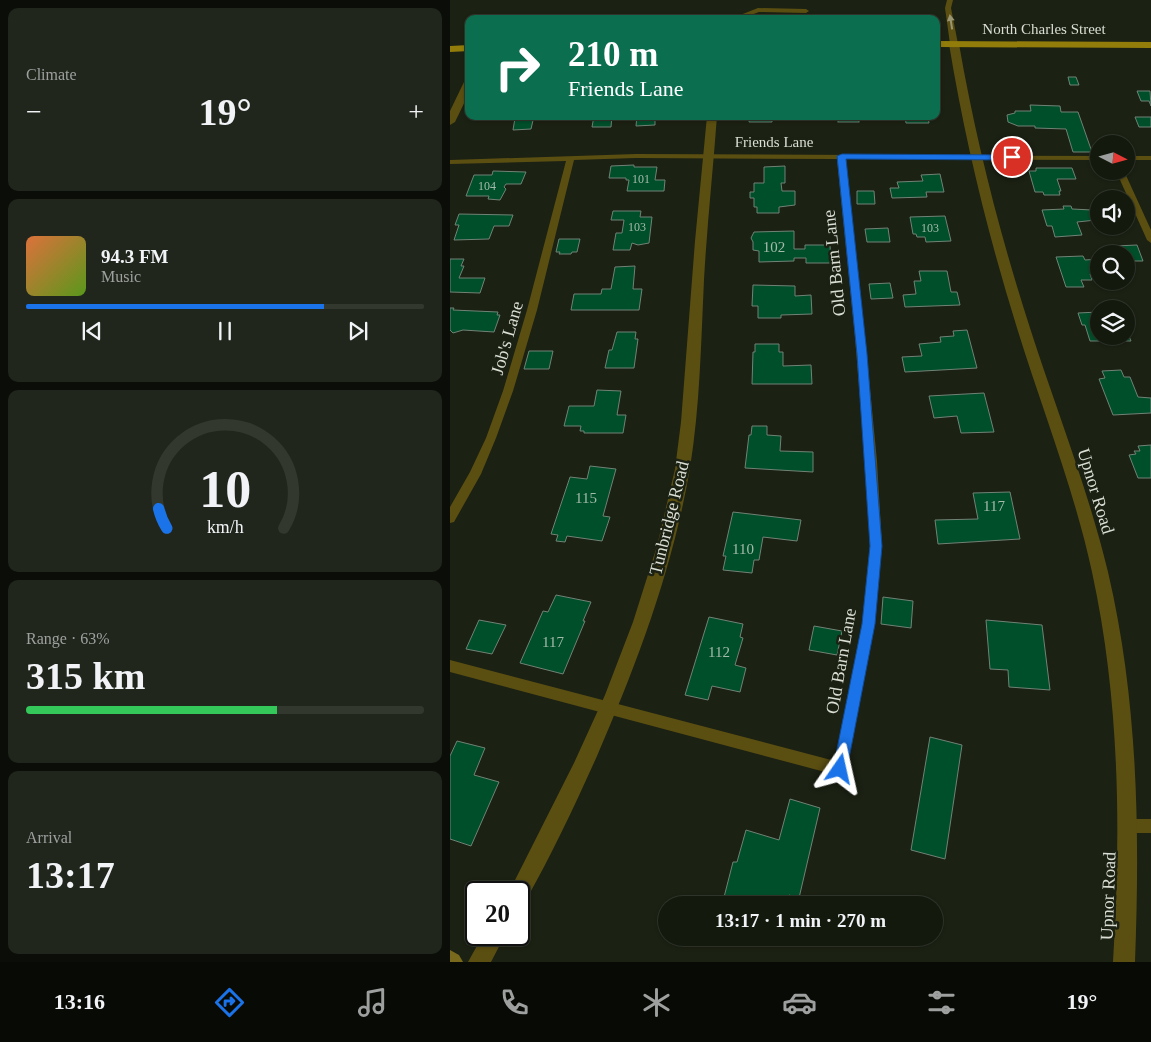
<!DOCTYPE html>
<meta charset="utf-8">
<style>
:root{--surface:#14190e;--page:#21261c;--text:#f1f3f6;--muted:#9da09e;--line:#33382e;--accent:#1a73e8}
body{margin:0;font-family:"Times New Roman",serif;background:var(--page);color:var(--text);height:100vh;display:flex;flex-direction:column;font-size:19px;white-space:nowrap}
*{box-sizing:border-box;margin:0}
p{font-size:16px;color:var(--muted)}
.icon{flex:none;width:28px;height:28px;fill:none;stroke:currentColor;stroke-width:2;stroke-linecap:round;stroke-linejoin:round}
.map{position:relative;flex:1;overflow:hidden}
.panel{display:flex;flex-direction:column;gap:8px;padding:8px;background:#0b0e08;width:450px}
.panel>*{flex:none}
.guide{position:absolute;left:15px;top:15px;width:475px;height:105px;border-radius:10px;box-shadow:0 1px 4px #0004,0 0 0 1px var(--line);background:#0b6e4f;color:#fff;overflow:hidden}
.needle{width:32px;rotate:96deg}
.tools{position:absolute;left:640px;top:135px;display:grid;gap:10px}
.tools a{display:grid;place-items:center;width:45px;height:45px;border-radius:50%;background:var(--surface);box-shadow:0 1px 4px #0004,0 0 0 1px var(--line);font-size:25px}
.speed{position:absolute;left:15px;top:881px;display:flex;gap:10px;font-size:25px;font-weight:700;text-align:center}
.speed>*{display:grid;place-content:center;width:65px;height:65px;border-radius:50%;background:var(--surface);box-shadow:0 1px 4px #0004,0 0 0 1px var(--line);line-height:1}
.speed .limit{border:2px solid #111;border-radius:8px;background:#fff;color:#111}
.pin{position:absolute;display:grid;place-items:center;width:42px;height:42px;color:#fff;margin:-21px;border:2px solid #fff;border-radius:50%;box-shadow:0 1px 5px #0007}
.me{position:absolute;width:55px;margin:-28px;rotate:11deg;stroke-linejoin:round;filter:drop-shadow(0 0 4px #0008)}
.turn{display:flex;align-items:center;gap:18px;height:105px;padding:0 20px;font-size:22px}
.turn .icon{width:65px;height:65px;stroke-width:2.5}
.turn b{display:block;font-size:35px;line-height:42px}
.big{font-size:38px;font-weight:700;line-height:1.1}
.panel .widget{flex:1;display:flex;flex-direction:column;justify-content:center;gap:8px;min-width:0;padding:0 18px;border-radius:10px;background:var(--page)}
.panel .dial{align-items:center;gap:0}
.dial svg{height:130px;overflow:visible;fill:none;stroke:var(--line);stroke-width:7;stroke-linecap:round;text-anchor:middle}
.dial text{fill:var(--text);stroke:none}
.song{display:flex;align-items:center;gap:15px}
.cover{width:60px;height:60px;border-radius:8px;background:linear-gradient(135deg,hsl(20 70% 55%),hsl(90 70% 35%))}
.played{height:5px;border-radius:2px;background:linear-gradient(90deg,var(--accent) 75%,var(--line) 75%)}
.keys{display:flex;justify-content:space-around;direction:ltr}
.heat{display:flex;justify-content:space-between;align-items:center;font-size:28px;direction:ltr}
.charge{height:8px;border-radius:4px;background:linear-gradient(90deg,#34c759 63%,var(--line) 0)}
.trip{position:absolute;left:208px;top:896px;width:285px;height:50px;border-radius:25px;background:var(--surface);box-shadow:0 1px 4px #0004,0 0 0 1px var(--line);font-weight:700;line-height:50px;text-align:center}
.tabs{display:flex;height:80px;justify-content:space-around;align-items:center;background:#080a06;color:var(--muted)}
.tabs .icon{width:35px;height:35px}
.tabs .selected{color:var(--accent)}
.tabs b{font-size:22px;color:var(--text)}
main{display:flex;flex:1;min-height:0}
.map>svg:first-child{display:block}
</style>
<main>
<section class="panel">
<div class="widget"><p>Climate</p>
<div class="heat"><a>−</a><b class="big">19°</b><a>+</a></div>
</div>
<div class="widget">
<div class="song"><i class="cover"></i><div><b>94.3 FM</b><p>Music</p></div></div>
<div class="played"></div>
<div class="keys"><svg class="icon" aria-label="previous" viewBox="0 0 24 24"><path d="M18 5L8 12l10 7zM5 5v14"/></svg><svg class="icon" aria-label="pause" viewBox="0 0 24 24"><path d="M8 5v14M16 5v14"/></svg><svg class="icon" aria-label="next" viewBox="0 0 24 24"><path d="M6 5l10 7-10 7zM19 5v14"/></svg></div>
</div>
<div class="widget dial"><svg viewBox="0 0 100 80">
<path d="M14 69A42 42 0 1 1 86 69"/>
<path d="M14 69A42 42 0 0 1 9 57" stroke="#1a73e8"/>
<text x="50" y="56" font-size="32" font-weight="700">10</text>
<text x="50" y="72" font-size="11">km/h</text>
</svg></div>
<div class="widget"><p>Range · 63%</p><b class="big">315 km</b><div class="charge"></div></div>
<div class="widget"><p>Arrival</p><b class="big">13:17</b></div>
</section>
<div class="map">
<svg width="701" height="962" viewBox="0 0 701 962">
<rect width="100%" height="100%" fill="#1b2113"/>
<g fill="#004f2b" stroke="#718276">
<polygon points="618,77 626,77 629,85 620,85"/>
<polygon points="687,91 700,91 701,106 699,101 691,101"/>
<polygon points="580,105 610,106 611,112 628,112 642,152 623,152 616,129 585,128 585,126 568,126 558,122 557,115 565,113 565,111 581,111"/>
<polygon points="76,116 84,116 81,129 63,130 65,118"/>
<polygon points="144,116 162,116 161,127 142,127"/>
<polygon points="187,116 205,116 205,125 186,126"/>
<polygon points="300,116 322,116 322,122 299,122"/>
<rect x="388" y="116" width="21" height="6"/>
<polygon points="455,116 478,116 479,123 456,123"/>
<polygon points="685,117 701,117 701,127 689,127"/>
<polygon points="184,165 184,167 207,167 205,180 215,180 214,191 177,191 179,180 176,180 176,178 159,178 161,166"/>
<polygon points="335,166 335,183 331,183 332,191 345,191 345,205 329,207 329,213 307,213 307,207 304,207 304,198 300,198 300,192 304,192 304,183 314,183 314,167"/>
<polygon points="586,168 622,168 626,179 607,179 611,191 609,191 610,195 594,195 593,192 585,192 579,171 586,171"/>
<polygon points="43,171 76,172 71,184 56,184 54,187 56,189 50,200 38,199 39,196 16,196 24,175 42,175"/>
<polygon points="490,174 494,192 476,192 477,197 442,198 440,188 449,188 447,182 473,181 471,175"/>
<polygon points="407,191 424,191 425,204 407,204"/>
<polygon points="613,206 621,206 622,209 642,210 646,220 627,222 632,235 605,237 602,226 597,226 592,210 614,209"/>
<polygon points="163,211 191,211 190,217 202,217 199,243 188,245 182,243 180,250 163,250 166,233 172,233 174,220 161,220"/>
<polygon points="9,214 63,215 59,226 44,226 39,239 4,240 9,225 5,225"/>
<polygon points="495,216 501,241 476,242 475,237 467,237 466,234 463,234 460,217"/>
<polygon points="438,228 440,242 417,242 415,229"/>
<polygon points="344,231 344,249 355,249 355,245 380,245 381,263 356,263 356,258 344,258 344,261 309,262 309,251 303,250 303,242 301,238 304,232"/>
<polygon points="109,239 130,239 127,252 122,252 121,254 109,254 110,252 106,252"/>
<polygon points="687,245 693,261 676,261 676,254 668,254 665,246"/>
<polygon points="633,256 635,260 649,259 649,274 640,274 642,280 631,280 634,287 616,287 606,257"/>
<polygon points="0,259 14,259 11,266 14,266 9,278 35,278 30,293 0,292"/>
<polygon points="185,266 183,289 192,289 189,310 121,310 124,294 151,294 152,289 161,289 165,267"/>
<polygon points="469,271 497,271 501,292 507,292 510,305 455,307 453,295 466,294 464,281 471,281"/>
<polygon points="440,283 443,298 421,299 419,284"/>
<polygon points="303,285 345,286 345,296 361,295 362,314 331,315 331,318 308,318 308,306 302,306"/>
<polygon points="0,308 4,308 3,310 48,312 47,315 50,315 44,332 13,330 3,333 0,330"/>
<polygon points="649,312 649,336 676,336 676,329 681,341 640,341 635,325 632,325 628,313"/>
<polygon points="517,330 527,368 455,372 452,357 472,356 469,344 491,342 490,337 504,336 503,331"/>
<polygon points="167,332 186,332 185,339 188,339 184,368 155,368 159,350 162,350"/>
<polygon points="305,344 329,344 329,352 333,352 333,366 361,365 362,384 302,384 303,352 305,352"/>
<polygon points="79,351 103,351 99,369 74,369"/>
<polygon points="671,370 674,377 680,377 688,397 701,398 701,413 663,415 649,379 655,378 652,371"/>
<polygon points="147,390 171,391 167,415 176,415 173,433 134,433 134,431 130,431 131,426 114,426 119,406 144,406"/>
<polygon points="534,393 544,432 511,433 507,416 484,418 479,396"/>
<polygon points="302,426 317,426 317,435 331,436 330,451 363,452 363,472 295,468 299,435 301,435"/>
<polygon points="701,445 701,478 688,478 679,455 686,454 684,451 690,451 688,446"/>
<polygon points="140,466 166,469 153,516 160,517 152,541 117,536 115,542 106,541 108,535 101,534 120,477 137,479"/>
<polygon points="560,492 570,539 488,544 485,520 528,519 523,493"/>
<polygon points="283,512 351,520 347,541 313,537 309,560 304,560 302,573 273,570 276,556 273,556"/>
<polygon points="106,595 141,602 133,621 135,621 113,674 70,663 93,611 98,612"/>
<polygon points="433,597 463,601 461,628 431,624"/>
<polygon points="259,617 293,624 290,637 293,638 285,665 296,668 290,692 262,686 258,700 235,695"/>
<polygon points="29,620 56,625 42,654 16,649"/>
<polygon points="536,620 592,625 600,690 559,687 558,670 540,669"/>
<polygon points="364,626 392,631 387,655 359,650"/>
<polygon points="480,737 512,745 495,859 461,850"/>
<polygon points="7,741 35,748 24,775 49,782 21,846 0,839 0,756"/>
<polygon points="340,799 370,808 349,898 339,895 336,905 272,905 283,862 287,862 296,830 329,840"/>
</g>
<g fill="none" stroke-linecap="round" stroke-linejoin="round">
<g fill="#5b4e11" fill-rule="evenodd">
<polygon points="497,0 503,0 501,8 508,44 504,46 500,44 495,8"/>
<polygon points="308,8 356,9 359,11 356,13 309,12 290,19 280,19"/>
<polygon points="186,154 649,156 649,160 395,159 415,337 427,461 432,546 424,624 397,769 395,774 390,776 0,672 0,660 385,761 412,624 420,546 415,461 405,337 387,159 186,158 124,160 87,310 63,391 46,438 31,474 4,522 0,523 0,507 20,472 36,438 53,391 77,310 116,161 0,164 0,160"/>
<rect x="676" y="156" width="25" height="4"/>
<polygon points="666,171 674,171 701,230 701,243 697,240"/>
<polygon points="679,819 701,819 701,833 679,833 674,831 672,826 674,821"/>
</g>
<g fill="#5b4e11" fill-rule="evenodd">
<path d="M504,41L509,44C526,141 550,235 580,328C606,409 638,489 658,572C688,700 690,831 685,962H663C671,831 670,701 642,572C624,489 592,409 567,328C538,235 515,141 499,44Z"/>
<polygon points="19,79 19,93 5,122 0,125 0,111 14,82"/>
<path d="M257,116H267C263,171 257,225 254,280C251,343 250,406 240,468C223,568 187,664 147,756C125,805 102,854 76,900L69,903V892H59L124,763L155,695L183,622L207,546L225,469L231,422L245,241Z"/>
<polygon points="33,935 55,935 41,962 18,962"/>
</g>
<polygon fill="#79691c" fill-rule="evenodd" points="0,950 9,955 13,962 0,962"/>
<g fill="#927d0a" fill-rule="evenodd">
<polygon points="486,41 701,42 701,48 486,47"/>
<polygon points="19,45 19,51 0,52 0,46"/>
</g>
</g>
<defs><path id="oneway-solid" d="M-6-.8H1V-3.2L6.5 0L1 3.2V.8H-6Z" transform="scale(1.25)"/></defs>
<use fill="#9a9672" href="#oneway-solid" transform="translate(501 22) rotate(-99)"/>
<polygon fill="#1a73e8" stroke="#114b97" points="392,154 562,155 566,157 562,160 396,159 417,354 432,546 425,624 397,769 395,774 390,776 385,774 383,769 412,624 420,546 407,354 387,156"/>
<g text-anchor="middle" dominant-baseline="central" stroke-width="5" stroke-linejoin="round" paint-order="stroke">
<g font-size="12" fill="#a4baaa">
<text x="191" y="179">101</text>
<text x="37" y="186">104</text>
<text x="187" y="227">103</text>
<text x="480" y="228">103</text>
</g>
<g font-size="15" fill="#daded4" stroke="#1b2113">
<text x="594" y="29">North Charles Street</text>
<text x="324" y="142">Friends Lane</text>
</g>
<g font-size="15" fill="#a4baaa">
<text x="324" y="247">102</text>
<text x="136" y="498">115</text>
<text x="544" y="506">117</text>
<text x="293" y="549">110</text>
<text x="103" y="642">117</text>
<text x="269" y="652">112</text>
</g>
<g font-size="18" fill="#daded4" stroke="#1b2113">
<text transform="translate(384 263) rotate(-96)">Old Barn Lane</text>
<text transform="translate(57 338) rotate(-74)">Job's Lane</text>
<text transform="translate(646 491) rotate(73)">Upnor Road</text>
<text transform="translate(219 518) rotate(-76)">Tunbridge Road</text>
<text transform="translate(391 661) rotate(-80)">Old Barn Lane</text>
<text transform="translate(658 896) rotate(-88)">Upnor Road</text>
</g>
</g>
</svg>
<div class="tools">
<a><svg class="needle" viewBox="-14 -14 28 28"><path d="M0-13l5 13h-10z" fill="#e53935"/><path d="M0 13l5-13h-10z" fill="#9da09e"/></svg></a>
<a><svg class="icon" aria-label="sound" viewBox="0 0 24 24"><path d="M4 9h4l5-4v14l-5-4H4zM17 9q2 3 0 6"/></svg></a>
<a><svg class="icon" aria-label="search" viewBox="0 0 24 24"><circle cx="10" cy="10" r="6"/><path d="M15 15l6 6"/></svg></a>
<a><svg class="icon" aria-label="layers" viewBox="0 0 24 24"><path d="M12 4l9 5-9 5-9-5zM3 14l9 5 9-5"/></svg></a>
</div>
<div class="speed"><div class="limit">20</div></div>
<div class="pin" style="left:562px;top:157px;background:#d93025"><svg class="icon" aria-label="arrive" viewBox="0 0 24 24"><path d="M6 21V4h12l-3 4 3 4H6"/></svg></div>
<svg class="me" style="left:390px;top:769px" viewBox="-20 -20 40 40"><path d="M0-17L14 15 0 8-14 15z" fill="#1a73e8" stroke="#fff" stroke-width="4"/></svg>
<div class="trip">13:17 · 1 min · 270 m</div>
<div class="guide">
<div class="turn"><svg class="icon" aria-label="right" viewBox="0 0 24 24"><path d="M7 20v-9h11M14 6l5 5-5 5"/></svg><div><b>210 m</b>Friends Lane</div></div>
</div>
</div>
</main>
<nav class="tabs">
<b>13:16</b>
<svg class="icon selected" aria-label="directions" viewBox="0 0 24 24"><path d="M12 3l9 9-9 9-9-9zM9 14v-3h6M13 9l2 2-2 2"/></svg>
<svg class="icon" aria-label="music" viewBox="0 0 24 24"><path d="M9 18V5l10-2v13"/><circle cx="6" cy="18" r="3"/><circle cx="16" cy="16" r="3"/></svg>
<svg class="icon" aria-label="phone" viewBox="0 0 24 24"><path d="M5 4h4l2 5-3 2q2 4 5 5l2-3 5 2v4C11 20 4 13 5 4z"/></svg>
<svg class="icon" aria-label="climate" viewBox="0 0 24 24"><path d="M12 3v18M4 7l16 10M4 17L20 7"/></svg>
<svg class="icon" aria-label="car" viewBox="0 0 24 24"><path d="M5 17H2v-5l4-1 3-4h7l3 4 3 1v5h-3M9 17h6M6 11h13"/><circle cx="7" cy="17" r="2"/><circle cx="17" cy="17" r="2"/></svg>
<svg class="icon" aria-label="filters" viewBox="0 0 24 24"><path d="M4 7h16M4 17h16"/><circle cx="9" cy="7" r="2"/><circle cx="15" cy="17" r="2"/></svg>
<b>19°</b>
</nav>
